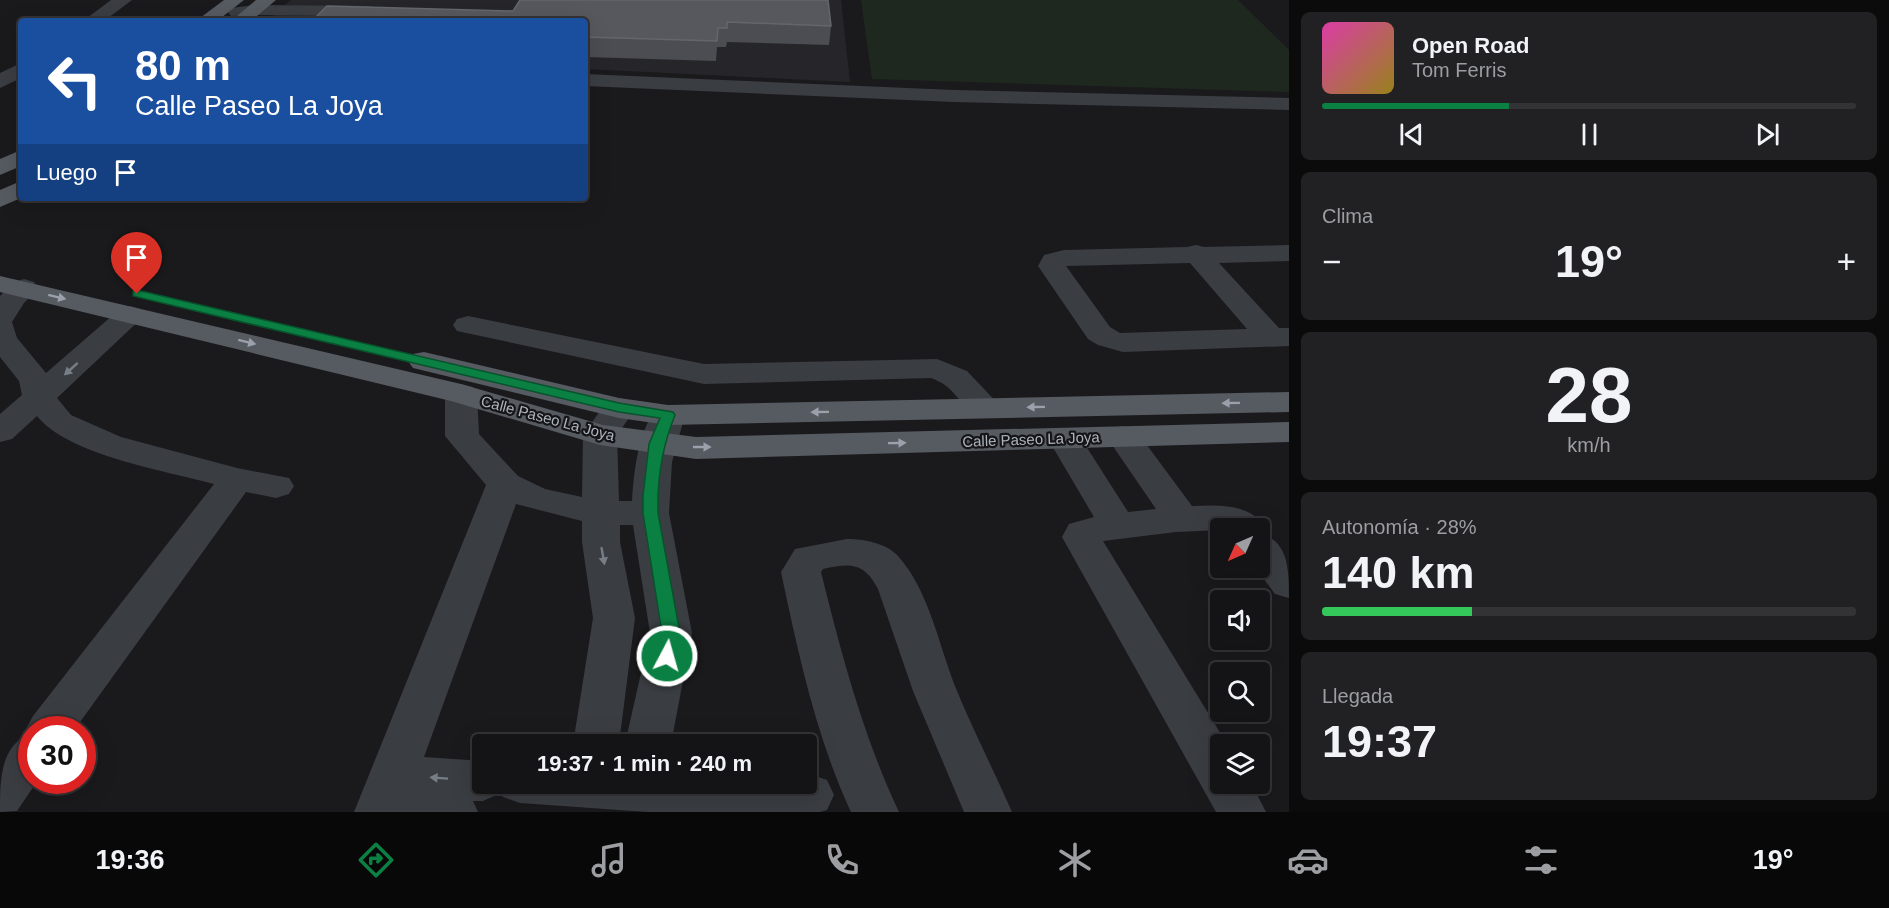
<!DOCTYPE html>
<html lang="es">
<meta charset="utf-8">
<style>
:root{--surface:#141416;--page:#212123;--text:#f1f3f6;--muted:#9d9ea1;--line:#333335;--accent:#0b8043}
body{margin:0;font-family:Arial,sans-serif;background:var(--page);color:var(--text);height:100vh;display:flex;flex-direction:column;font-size:22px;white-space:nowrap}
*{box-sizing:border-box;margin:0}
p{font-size:20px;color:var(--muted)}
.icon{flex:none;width:33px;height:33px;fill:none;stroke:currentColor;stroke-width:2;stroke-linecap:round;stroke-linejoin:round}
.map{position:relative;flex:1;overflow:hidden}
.details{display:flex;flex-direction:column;gap:12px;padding:12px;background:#0b0b0c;width:600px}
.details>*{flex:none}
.guide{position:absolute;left:18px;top:18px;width:570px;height:183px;border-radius:6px;box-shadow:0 6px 24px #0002,0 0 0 2px var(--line);background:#1a4fa0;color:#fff;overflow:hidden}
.needle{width:39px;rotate:225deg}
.controls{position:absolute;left:1210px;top:518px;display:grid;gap:12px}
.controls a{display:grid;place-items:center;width:60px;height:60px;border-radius:6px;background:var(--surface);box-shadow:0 6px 24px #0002,0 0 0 2px var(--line);font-size:30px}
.speed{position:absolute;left:18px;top:716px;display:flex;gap:12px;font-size:30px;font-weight:700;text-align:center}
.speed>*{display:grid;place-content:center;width:78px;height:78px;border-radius:50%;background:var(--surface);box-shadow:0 6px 24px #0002,0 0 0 2px var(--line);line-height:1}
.speed .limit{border:9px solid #d22;background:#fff;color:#111}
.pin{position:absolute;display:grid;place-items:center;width:51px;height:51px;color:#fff;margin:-62px -26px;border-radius:50% 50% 50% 0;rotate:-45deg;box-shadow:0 0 6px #0007}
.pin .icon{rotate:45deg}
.me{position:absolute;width:66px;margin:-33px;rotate:6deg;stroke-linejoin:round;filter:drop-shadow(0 0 4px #0008)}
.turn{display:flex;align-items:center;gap:21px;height:126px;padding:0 18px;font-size:27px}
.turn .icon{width:78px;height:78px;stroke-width:2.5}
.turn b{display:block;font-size:42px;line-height:51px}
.then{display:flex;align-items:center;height:57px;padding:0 18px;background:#0003;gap:12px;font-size:22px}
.big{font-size:45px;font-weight:700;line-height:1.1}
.details .tile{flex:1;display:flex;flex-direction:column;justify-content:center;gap:9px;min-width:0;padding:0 21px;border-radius:9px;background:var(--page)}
.details .dial{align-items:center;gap:0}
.dial b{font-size:78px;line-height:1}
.song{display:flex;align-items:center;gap:18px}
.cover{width:72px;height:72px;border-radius:9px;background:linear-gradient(135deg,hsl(320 70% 55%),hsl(50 70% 35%))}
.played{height:6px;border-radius:3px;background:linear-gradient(90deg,var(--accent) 35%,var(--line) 35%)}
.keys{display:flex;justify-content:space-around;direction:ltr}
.heat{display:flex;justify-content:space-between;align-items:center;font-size:33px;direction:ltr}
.charge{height:9px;border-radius:4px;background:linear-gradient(90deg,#34c759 28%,var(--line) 0)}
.trip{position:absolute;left:472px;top:734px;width:345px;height:60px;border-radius:6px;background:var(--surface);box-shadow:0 6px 24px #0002,0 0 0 2px var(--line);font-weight:700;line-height:60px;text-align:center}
.tab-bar{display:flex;height:96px;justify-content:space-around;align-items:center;background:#080809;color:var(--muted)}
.tab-bar .icon{width:42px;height:42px}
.tab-bar .active{color:var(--accent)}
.tab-bar b{font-size:27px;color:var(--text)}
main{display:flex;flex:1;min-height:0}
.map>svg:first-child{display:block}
</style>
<main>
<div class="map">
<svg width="1289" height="812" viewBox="0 0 1289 812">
<rect width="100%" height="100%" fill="#1a1a1d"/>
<polygon fill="#26262a" points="291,0 841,0 850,82 585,69 585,21 267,21"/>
<polygon fill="#1f281f" points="861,0 1238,0 1289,50 1289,92 872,79"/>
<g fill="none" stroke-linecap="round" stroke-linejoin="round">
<g fill="#3a3d42" fill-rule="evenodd">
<polygon points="111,0 132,0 104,21 83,21"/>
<polygon points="255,5 368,6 374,7 377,11 374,15 368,16 255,15 231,16 228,12 231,8"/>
<polygon points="21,63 21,78 0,88 0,73"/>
<polygon points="585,74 954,90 1289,98 1289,110 954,102 585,86"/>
<path d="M1196,245L1204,247L1289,245V261L1219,263L1279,328H1289V346L1123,352L1098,345L1088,339L1038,266L1044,255L1064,250L1187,247ZM1190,263L1247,329L1120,333L1110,327L1066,266Z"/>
<path d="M24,279L34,282L38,288L24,303L12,322L17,338L46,373L120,309L130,306L140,309L145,315L57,398L71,415L121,437L237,468L289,478L294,486L289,494L276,498L246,492L75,729H32V780H38L17,811L0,812C0,780 0,747 29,734L26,729L33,716L214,484C166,471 68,455 37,416L12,439L0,442V414L22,395L19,381L0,357V296L14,282Z"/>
<path d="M468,316L704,364L937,359L967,371L1002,408L997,415C966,423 965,400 945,385C941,382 936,380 931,378L704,384L457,331L453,325L457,319Z"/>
<path d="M461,384L473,387L477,394L479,434L518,476L545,489L582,497L583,435L607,401L619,398L631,401L636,408L617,435L619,501H632C634,470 638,434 656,408L668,405L680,408L685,415L672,462L669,513L692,633L671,744H625L650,633L633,525H620V542L635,618L619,744H573L593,618L582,542V521L516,504L424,757L483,761V783H807V774H810L827,780L834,795L827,810L820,812H648L520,803L503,797L501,793L483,801H473L478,812H354L486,485L445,436V394L449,387Z"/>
<path d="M1123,426L1135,429L1192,506C1218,505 1250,503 1266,528L1262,534C1289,542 1289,572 1289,598L1275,594L1255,567H1260V528H1221V530L1176,532L1103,541L1227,744H1221V783H1251L1266,812H1216L1062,537L1069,524L1094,517L1048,439L1053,432L1065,429L1077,432L1128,512L1156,509L1106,436L1111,429Z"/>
<path d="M847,539C864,539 886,543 898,556C930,592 939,647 957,691C974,732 994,771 1012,812H964L913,691L878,589C864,562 850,563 823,569L821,572C841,653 863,736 899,812H851C816,737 798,652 781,572L795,549Z"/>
</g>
<g fill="#565a61" fill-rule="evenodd">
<polygon points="224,0 244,0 217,21 196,21"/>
<polygon points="256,0 276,0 251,21 231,21"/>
<polygon points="21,150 21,166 0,175 0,159"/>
<polygon points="21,181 21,198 0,207 0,190"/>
<polygon points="0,276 461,384 603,425 696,437 1289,422 1289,442 696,459 600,445 451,401 0,292"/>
<polygon points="424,352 619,398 668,405 1289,392 1289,412 668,425 619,418 413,368 408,361 413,354"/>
</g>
</g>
<polygon fill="#4b4d52" points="513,11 831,26 829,45 727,42 726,47 717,47 716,61 585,57 585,21"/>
<polygon fill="#56585e" stroke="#63666c" stroke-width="1.5" points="520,0 828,0 831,26 727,22 727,28 718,28 717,41 585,37 585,21 312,21 327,6 513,11"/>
<defs><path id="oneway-solid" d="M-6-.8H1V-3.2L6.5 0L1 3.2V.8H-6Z" transform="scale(1.5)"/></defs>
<g fill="#9aa1ab">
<use href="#oneway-solid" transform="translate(57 297) rotate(14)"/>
<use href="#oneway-solid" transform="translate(247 342) rotate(14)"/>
<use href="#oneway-solid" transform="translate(1231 403) rotate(179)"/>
<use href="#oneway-solid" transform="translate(1036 407) rotate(179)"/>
<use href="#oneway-solid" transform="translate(820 412) rotate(179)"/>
<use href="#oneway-solid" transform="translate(897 443) rotate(-1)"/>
<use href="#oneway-solid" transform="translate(702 447)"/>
</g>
<g fill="#787e86">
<use href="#oneway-solid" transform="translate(71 369) rotate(138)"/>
<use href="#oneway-solid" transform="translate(603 556) rotate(80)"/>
<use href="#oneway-solid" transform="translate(439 778) rotate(-176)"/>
</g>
<path fill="#0b8043" stroke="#07532c" stroke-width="1.5" d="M137,290L619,403L673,412L675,415C662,447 657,477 658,513L680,633L673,660L667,662L660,660L658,656L662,633L643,513V496L649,444L660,418L619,412L133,296V291Z"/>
<g text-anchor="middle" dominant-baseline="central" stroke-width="4.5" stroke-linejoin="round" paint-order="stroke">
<g font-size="15" fill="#abb3bd" stroke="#151518">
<text transform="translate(548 418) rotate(15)">Calle Paseo La Joya</text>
<text transform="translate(1031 439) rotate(-2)">Calle Paseo La Joya</text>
</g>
</g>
</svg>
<div class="controls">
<a><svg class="needle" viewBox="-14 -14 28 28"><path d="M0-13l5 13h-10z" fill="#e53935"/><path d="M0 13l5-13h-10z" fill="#9d9ea1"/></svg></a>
<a><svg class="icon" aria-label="sound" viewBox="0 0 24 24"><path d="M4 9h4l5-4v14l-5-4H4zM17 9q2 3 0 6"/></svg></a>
<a><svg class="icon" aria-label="search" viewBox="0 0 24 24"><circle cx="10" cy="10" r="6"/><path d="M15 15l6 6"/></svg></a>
<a><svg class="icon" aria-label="layers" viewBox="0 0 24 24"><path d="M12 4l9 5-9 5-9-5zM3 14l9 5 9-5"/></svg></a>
</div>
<div class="speed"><div class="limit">30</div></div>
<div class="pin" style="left:137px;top:294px;background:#d93025"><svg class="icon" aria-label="arrive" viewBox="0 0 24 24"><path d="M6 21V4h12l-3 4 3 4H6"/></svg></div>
<svg class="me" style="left:667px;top:656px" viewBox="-20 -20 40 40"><circle r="17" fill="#0b8043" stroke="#fff" stroke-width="3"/><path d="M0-11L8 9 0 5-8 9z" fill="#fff"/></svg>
<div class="trip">19:37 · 1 min · 240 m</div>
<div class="guide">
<div class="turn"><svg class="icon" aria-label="left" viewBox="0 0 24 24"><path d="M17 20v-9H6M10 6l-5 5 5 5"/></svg><div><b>80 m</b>Calle Paseo La Joya</div></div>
<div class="then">Luego<svg class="icon" aria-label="arrive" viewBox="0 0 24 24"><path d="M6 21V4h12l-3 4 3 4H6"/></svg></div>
</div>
</div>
<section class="details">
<div class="tile">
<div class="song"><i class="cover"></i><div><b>Open Road</b><p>Tom Ferris</p></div></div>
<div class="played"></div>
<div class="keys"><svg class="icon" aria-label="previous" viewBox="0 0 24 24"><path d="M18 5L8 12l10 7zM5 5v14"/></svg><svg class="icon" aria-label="pause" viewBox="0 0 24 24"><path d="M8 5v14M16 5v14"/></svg><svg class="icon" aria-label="next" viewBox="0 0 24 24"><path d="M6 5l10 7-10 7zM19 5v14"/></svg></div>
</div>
<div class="tile"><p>Clima</p>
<div class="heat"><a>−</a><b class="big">19°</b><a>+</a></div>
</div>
<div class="tile dial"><b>28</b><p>km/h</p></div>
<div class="tile"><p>Autonomía · 28%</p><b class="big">140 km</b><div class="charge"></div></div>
<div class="tile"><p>Llegada</p><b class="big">19:37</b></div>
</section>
</main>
<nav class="tab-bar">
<b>19:36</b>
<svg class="icon active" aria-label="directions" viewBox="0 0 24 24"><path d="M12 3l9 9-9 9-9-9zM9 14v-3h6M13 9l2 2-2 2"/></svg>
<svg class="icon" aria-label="music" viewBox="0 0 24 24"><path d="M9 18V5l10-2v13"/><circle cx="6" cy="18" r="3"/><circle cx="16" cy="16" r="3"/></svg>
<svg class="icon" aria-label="phone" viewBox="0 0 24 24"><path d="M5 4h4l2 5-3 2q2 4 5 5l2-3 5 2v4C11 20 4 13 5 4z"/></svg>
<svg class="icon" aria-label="climate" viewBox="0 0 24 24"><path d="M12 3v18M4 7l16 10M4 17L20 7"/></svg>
<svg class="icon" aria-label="car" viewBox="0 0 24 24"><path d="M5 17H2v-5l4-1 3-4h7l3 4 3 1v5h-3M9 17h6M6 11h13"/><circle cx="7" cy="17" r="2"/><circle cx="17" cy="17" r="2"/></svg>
<svg class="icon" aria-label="filters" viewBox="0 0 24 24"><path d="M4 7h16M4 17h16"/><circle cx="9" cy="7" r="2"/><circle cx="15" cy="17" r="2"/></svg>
<b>19°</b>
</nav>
